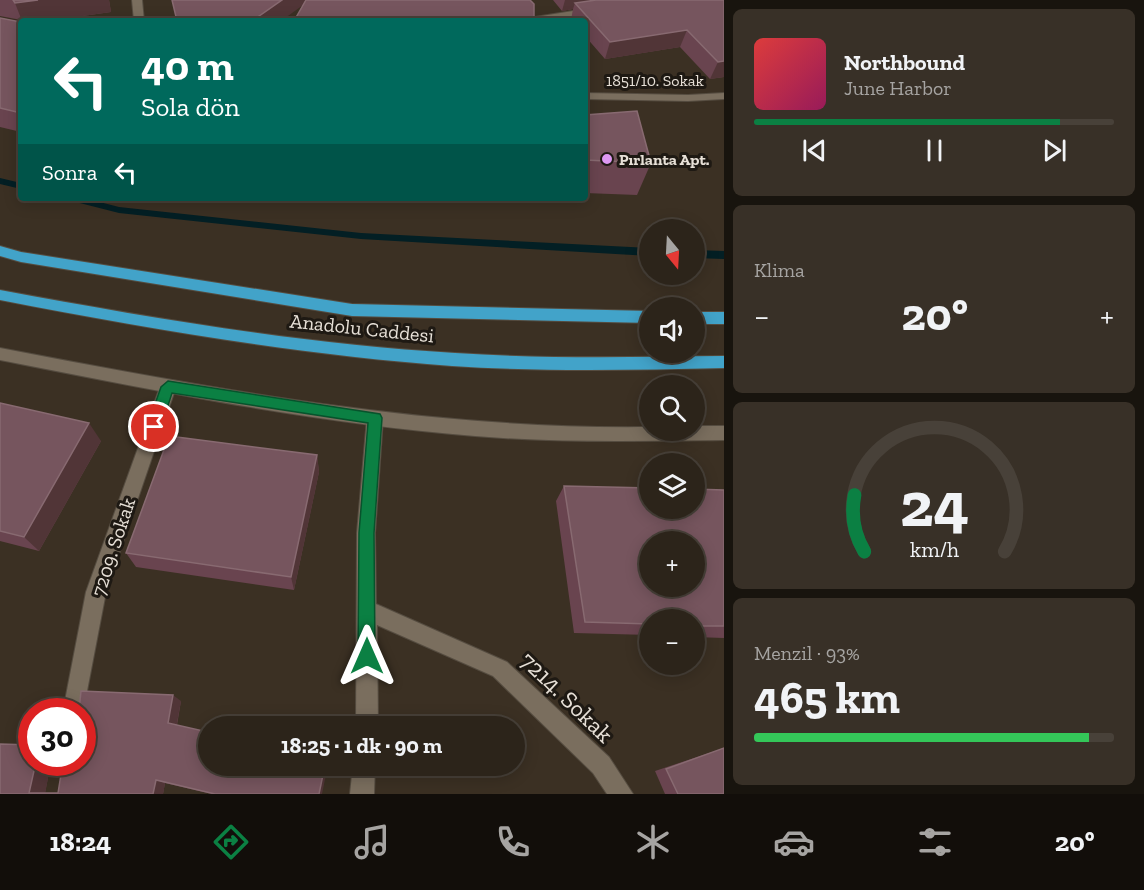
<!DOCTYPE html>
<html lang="tr">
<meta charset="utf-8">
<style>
:root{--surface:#2c241a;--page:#383027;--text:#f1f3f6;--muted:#a6a4a2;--line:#484139;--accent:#0b8043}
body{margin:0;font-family:"Zilla Slab",serif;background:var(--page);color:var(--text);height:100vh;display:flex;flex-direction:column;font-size:22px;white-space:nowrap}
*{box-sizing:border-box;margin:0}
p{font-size:20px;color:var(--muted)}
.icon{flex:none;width:33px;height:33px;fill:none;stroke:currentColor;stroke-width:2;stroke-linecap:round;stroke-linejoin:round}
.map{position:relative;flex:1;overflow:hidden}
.drawer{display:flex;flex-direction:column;gap:9px;padding:9px;background:#18140e;width:420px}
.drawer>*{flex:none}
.guide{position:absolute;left:18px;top:18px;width:570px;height:183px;border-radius:6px;box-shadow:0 3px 15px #0003,0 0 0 2px var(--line);background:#00695c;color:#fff;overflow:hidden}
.needle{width:39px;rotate:162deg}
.controls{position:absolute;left:639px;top:219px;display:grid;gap:12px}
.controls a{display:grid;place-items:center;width:66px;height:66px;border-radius:50%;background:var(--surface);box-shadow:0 3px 15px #0003,0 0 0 2px var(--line);font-size:30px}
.speed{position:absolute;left:18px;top:698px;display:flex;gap:12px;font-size:30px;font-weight:700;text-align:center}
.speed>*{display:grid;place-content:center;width:78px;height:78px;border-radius:50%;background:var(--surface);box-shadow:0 3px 15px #0003,0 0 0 2px var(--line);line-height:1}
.speed .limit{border:9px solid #d22;background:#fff;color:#111}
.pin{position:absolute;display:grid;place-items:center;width:51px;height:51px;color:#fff;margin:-26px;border:3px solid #fff;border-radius:50%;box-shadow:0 2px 6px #0007}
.me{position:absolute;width:66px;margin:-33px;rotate:0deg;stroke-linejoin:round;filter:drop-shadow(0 0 4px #0008)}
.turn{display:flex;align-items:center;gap:21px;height:126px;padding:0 24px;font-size:27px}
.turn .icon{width:78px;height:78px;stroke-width:2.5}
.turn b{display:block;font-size:42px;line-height:51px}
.then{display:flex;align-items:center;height:57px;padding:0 24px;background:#0003;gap:12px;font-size:22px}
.big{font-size:45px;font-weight:800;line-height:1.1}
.drawer .tile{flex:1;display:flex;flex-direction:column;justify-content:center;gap:9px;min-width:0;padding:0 21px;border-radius:9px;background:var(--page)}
.drawer .dial{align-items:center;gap:0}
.dial svg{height:156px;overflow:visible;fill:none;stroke:var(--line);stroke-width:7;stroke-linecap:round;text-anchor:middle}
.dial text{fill:var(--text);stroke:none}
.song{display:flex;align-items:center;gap:18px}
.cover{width:72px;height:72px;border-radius:9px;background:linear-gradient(135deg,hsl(0 70% 55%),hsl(330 70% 35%))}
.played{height:6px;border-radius:3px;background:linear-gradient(90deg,var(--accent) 85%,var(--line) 85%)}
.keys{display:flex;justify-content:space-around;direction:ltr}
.heat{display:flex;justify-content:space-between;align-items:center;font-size:33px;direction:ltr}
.charge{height:9px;border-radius:4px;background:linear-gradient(90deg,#34c759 93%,var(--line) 0)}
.trip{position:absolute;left:198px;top:716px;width:327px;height:60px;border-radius:30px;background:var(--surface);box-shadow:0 3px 15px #0003,0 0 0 2px var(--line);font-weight:800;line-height:60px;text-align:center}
.tab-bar{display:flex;height:96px;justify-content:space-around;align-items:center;background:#120e0a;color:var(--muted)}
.tab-bar .icon{width:42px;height:42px}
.tab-bar .current{color:var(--accent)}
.tab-bar b{font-size:27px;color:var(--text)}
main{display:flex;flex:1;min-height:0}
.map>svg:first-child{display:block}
</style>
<main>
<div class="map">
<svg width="724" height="794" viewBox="0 0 724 794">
<rect width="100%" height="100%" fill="#3b3023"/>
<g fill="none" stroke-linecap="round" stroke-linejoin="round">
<g fill="#031f24" fill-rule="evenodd">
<polygon points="0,178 21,183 21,189 0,184"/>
<polygon points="66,198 84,198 119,207 361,233 650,248 650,256 361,239 119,213 68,200"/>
<polygon points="694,250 724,251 724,259 694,258"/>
</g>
<defs>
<g id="minor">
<polygon points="132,0 142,0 144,21 134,21"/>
<polygon points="592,8 597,11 596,13 548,21 530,20 535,17"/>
<polygon points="585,93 688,95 724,93 724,99 688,101 585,99"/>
<polygon points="168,380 174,382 176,387 106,592 82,717 82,711 63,711 86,592 160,387 162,382"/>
<polygon points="375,411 381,413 383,418 375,533 376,604 507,662 609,757 633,794 607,794 593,773 493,676 377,625 378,726 356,726 357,533 367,418 369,413"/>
<polygon points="353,765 375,765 374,794 350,794"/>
</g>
<path id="tertiary" d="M0,348C214,389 430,430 650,427V430H694V426H724V440C641,441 558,443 475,436C315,423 157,391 0,360Z"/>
<g id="trunk">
<polygon points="0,246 21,252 352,304 650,311 650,323 352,316 21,262 0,256"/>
<path d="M0,290C151,318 302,344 455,353C545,359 634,357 724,356V368C633,370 543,372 452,366C300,355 150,329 0,300Z"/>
<rect x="694" y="312" width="30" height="12"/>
</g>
</defs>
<use href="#minor" stroke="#554c40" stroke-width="2"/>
<use href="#tertiary" stroke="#554c40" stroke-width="2"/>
<use href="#trunk" stroke="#554c40" stroke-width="2"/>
<use href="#minor" fill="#7a6e5e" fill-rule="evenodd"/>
<use href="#tertiary" fill="#7a6e5e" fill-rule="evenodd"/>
<use href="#trunk" fill="#42a3c9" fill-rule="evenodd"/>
</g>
<g fill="#69444f">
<polygon points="0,0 109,0 111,12 47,21 22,21 21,20 0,16"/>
<polygon points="553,0 724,0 724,77 710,79 680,47 605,59 585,36 585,21 571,21 571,20 573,9 562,11"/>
<polygon points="0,18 21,22 21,132 0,127"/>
<polygon points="585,115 651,163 637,195 585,193"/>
<polygon points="0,403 101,441 39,551 0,541"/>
<polygon points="317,455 319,472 294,590 136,567 126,553"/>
<polygon points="564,486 724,490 724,638 694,637 694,620 650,620 650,635 574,633 556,501"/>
<polygon points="181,701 177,725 322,794 212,794 165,783 163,794 0,794 32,762 51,762 45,793 58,793"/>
<polygon points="724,748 724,794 665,794 655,771"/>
</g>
<g fill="#513537">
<polygon points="38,0 109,0 111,12 47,21 22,21 15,3"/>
<polygon points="282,0 310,0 281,21 252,21"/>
<polygon points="565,0 635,0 575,3 573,9 562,11"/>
<polygon points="687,30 680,47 605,59 610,42"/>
<polygon points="724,61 724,77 710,79 718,62"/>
<polygon points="89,423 101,441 39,551 24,537"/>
<polygon points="317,455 319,472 294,590 291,577"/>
<polygon points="173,695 181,701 176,728 168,723"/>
<polygon points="36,762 51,762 45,794 29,793"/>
<polygon points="325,765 328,765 322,794 319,794"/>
<polygon points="156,780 165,783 163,794 153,794"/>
</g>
<g fill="#76555e" stroke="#886a71" stroke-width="1.5" fill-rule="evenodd">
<polygon points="13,0 38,0 15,3"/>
<polygon points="172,0 282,0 252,21 177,21"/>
<polygon points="306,0 530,0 534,4 534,21 294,21"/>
<polygon points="596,0 724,0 724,61 718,62 687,30 610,42 575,3"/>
<polygon points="0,18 21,22 21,113 0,108"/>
<polygon points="637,111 651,163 585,160 585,115"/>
<polygon points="0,403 89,423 24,537 0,531"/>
<polygon points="169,436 317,455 291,577 126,553"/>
<path d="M564,486L650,488V508H694V489L724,490V626H694V620H650V624L585,622ZM650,542H694V586H650Z"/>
<polygon points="81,691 173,695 168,723 208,732 208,765 325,765 319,794 215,794 156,780 153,794 0,794 0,744 32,745 32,762 36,762 29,793 58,793 63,762 82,762 82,711 79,711"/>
<polygon points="724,748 724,794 678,794 666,769"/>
</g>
<polygon fill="#0b8043" stroke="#07532c" stroke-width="1.5" points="168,381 380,414 382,418 374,533 375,656 373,662 367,665 361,662 358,656 359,533 368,423 172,393 161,427 159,431 149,431 147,427 161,387"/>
<circle fill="#de98f2" stroke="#1e1913" stroke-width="2" cx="607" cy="159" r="6"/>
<g text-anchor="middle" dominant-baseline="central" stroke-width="6" stroke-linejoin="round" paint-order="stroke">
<g font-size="16" fill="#e7e0d7" stroke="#1e1913">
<text x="655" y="80">1851/10. Sokak</text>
</g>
<g font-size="16" font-weight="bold" fill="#e7e0d7" stroke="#1e1913" text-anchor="start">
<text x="619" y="159">Pırlanta Apt.</text>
</g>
<g font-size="20" fill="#e7e0d7" stroke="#1e1913">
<text transform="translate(362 328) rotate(6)">Anadolu Caddesi</text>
<text transform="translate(113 547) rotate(-72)">7209. Sokak</text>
</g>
<g font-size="24" fill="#e7e0d7" stroke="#1e1913">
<text transform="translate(567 697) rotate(44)">7214. Sokak</text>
</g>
</g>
</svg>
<div class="controls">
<a><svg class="needle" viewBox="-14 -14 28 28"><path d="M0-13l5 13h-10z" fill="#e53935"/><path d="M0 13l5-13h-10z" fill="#a6a4a2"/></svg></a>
<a><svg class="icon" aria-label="sound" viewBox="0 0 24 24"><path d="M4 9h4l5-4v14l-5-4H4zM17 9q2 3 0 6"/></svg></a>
<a><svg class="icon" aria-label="search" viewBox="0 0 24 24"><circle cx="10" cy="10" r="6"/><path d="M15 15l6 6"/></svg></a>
<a><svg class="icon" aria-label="layers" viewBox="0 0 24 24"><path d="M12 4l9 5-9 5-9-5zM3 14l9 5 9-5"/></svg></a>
<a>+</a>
<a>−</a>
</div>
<div class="speed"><div class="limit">30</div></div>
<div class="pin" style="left:154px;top:427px;background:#d93025"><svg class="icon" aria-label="arrive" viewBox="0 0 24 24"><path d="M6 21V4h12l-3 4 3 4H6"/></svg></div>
<svg class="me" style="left:367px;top:656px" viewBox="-20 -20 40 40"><path d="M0-17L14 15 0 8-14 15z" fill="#0b8043" stroke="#fff" stroke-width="4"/></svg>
<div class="trip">18:25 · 1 dk · 90 m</div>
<div class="guide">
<div class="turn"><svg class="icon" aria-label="left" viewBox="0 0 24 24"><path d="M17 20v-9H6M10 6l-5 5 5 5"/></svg><div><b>40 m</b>Sola dön</div></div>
<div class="then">Sonra<svg class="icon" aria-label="left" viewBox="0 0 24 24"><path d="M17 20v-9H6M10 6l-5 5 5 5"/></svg></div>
</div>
</div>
<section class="drawer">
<div class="tile">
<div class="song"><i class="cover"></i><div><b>Northbound</b><p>June Harbor</p></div></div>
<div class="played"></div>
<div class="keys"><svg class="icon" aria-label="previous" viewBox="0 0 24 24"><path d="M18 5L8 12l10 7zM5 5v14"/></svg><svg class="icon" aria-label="pause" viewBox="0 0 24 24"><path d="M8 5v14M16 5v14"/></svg><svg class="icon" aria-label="next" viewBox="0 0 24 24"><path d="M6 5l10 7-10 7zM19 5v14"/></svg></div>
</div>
<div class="tile"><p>Klima</p>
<div class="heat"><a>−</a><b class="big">20°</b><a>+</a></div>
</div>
<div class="tile dial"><svg viewBox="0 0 100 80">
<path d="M14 69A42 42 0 1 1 86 69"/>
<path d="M14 69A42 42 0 0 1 9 40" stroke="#0b8043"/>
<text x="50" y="56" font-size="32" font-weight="700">24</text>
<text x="50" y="72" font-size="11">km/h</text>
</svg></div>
<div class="tile"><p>Menzil · 93%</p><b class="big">465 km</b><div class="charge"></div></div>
</section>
</main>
<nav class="tab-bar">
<b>18:24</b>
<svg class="icon current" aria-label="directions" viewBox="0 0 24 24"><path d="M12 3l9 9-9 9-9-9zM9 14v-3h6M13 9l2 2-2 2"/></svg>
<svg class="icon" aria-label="music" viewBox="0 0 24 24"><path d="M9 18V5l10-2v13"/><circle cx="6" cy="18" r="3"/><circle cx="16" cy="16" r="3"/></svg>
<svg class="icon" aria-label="phone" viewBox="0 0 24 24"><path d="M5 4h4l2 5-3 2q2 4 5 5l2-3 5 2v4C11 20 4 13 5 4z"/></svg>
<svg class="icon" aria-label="climate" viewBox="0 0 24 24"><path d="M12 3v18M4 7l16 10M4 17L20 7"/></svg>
<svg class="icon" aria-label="car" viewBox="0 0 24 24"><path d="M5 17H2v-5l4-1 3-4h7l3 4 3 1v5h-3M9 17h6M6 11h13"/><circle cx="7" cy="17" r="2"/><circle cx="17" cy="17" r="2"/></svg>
<svg class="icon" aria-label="filters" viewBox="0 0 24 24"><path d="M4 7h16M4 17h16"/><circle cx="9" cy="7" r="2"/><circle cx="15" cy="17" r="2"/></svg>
<b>20°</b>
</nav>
